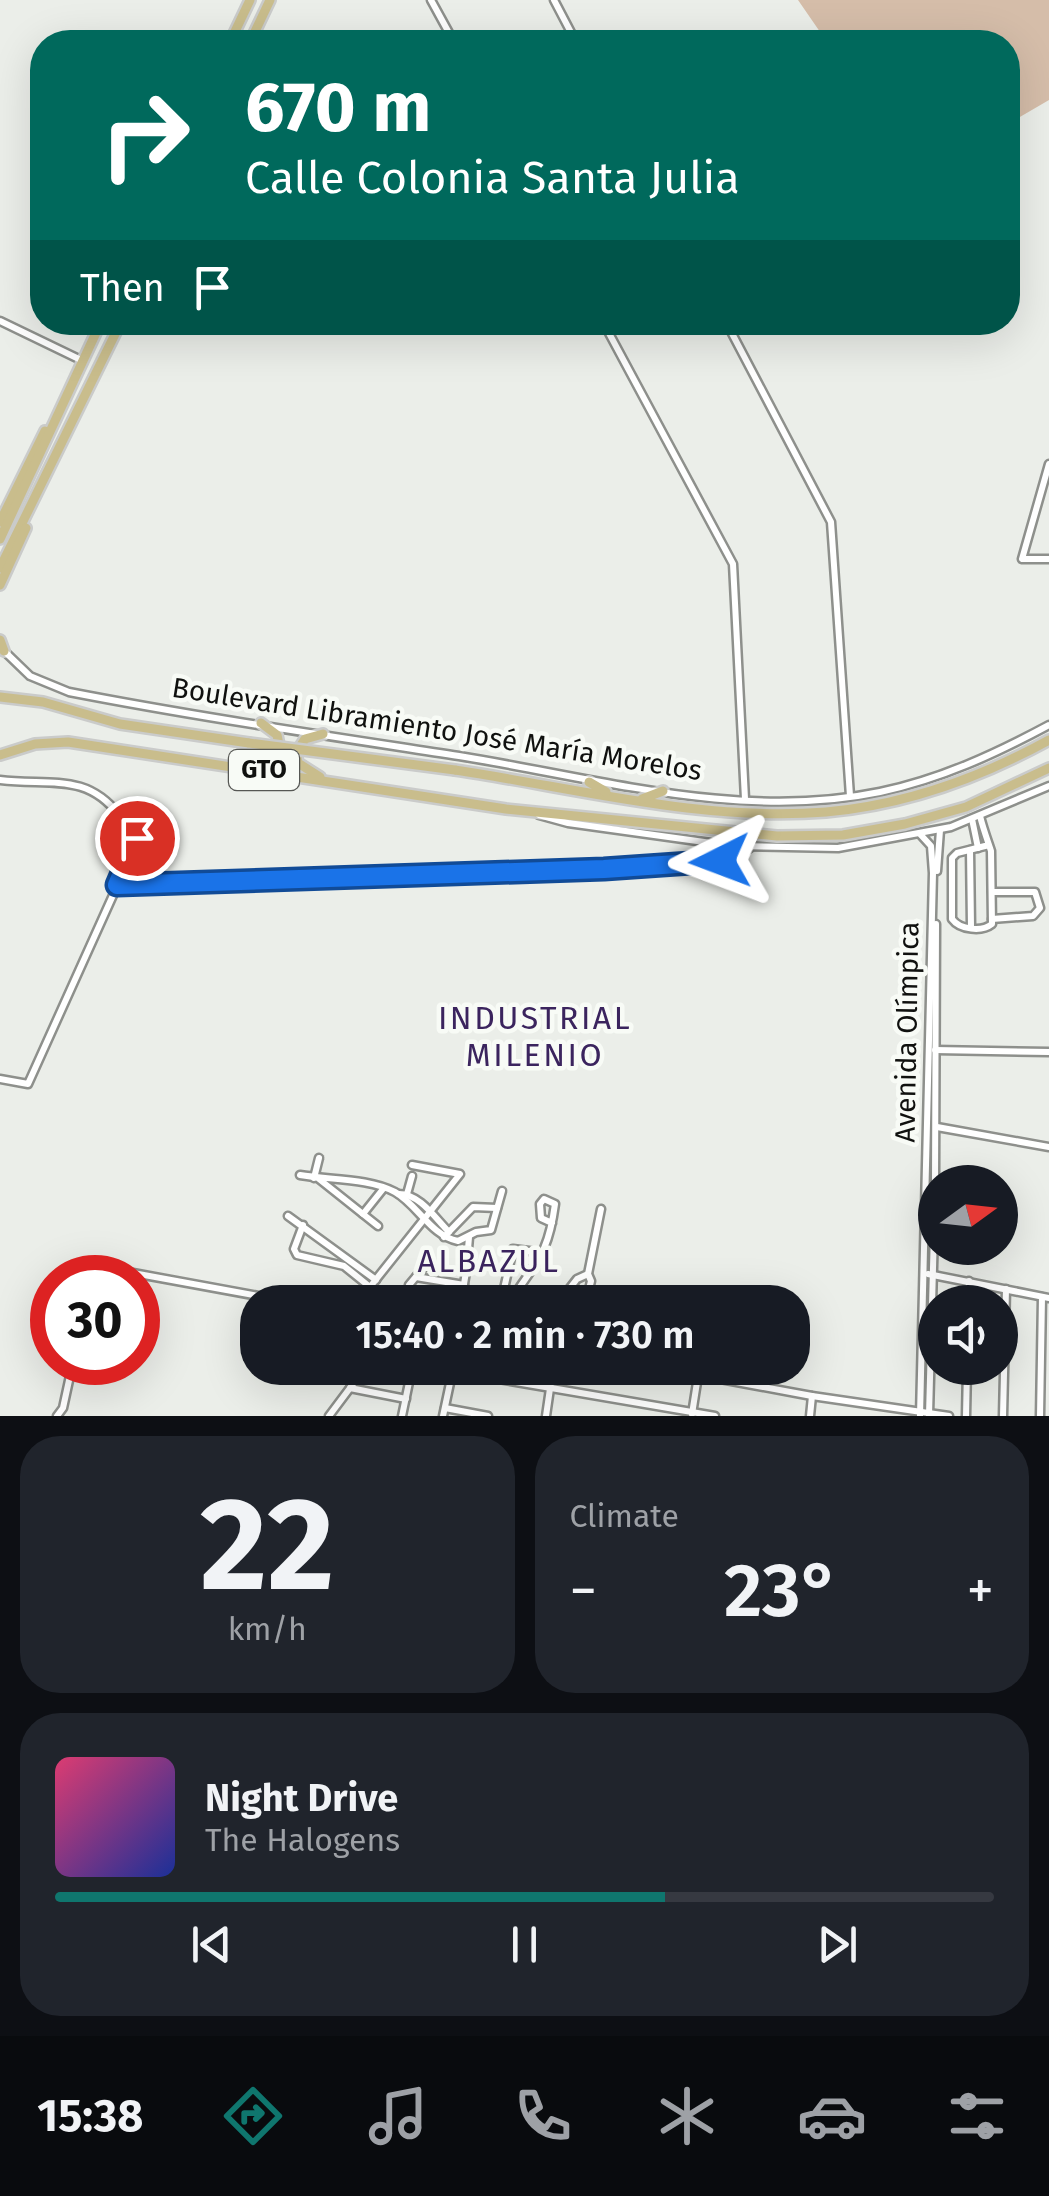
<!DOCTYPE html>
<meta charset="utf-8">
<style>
:root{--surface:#171b24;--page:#20242c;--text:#f1f3f6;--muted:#9ea1a6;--line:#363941;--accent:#0f766e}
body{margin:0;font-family:"Fira Sans",sans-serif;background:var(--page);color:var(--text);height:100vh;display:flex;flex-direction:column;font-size:38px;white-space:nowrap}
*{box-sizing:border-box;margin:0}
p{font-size:32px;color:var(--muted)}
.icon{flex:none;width:55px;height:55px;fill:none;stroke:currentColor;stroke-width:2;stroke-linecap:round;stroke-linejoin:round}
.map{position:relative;height:1416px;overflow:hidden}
.details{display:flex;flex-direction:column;gap:20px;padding:20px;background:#0d0f14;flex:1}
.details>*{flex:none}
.top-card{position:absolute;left:30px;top:30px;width:990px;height:305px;border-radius:40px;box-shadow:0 10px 40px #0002;background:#00695c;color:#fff;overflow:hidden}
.needle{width:65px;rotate:75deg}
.controls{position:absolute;left:918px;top:1165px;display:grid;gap:20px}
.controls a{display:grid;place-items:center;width:100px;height:100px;border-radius:50%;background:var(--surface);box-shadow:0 10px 40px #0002;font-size:50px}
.speed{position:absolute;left:30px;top:1255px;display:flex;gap:20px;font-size:50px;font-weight:700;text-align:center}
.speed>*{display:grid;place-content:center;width:130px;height:130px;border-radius:50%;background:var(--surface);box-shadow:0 10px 40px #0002;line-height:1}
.speed .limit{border:15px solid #d22;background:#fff;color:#111}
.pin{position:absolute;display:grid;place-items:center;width:85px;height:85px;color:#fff;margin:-42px;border:5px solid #fff;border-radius:50%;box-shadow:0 2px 10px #0007}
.me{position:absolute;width:110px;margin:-55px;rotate:267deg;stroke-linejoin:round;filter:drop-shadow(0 0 8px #0008)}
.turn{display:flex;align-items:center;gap:35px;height:210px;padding:0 50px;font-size:45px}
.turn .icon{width:130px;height:130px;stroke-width:2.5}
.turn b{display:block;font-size:70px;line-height:85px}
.then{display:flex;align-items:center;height:95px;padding:0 50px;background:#0003;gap:20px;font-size:38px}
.big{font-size:75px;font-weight:600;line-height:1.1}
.details .widget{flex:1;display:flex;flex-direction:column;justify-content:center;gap:15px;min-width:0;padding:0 35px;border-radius:40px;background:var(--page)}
.details .dial{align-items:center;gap:0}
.dial b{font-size:130px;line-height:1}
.song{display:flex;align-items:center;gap:30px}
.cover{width:120px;height:120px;border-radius:15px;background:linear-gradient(135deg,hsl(340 70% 55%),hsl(230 70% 35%))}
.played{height:10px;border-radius:5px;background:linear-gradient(90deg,var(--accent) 65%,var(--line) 65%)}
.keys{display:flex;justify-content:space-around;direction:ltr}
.heat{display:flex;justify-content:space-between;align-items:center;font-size:55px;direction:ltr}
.details .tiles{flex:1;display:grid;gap:20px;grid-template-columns:1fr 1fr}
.widget:last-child{grid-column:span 2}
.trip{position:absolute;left:240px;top:1285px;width:570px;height:100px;border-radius:40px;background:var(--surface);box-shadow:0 10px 40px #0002;font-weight:600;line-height:100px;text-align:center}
.tab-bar{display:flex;height:160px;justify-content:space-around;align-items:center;background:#090b0e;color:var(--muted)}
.tab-bar .icon{width:70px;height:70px}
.tab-bar .on{color:var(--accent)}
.tab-bar b{font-size:45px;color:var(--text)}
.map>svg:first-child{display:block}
</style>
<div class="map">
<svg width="1049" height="1416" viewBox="0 0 1049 1416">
<rect width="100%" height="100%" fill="#ebeee9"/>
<polygon fill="#d5bda9" points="798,0 1049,0 1049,100 1008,124 1008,42 827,42"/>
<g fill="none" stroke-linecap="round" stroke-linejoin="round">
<defs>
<g id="minor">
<polyline points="431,0 454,42"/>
<polyline points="554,0 576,42"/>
<polyline points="0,321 83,361"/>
<polyline points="603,322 733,564 745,799"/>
<polyline points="726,322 831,522 850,796"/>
<polyline points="1049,464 1022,559 1049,559"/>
<path d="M1,648L30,676L69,692C198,717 329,736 459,756C596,778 741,821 880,792C941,779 995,754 1049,725"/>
<path d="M0,780C49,786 86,772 119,815C126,824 134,831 137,842L28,1084L0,1079"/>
<polyline points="539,815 568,823 733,846 838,848 951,827 1049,786"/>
<path d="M980,816C983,828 987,839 991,851L992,924C982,932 960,930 952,919V858L957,853L989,845"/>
<polyline points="972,819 978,848"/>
<polyline points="970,850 971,927"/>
<polyline points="937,871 940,830"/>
<polyline points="117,885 603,869 730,860 750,848"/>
<polyline points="992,892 1035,892 1040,908 1033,916 992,919"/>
<polyline points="935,1050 1049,1052"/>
<polyline points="937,1127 1049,1147"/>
<path d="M300,1175C329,1180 369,1178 395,1192C418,1205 431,1236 458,1241L476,1232L491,1230L502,1191"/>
<polyline points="314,1178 319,1158"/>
<polyline points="319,1179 378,1226"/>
<polyline points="935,1182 936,924"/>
<path d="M399,1194C420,1194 435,1218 449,1232"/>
<polyline points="407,1194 412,1176"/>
<polyline points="363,1214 383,1189"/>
<polyline points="288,1216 376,1280"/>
<polyline points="303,1225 294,1249 297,1255 344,1266 370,1287"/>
<polyline points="444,1237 473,1207 497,1208"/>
<polyline points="430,1260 409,1285 408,1292 456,1302"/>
<polyline points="467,1261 469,1237"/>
<polyline points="928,1274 1049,1298"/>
<polyline points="416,1277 464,1285"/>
<polyline points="93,1278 99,1270 106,1268 291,1302"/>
<polyline points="358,1302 460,1174 412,1165"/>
<polyline points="461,1302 467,1266"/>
<polyline points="501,1302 513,1249 545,1253"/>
<path d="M510,1302C536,1261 548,1256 555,1204L544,1199L540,1204L541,1218L552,1223"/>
<polyline points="559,1302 577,1279 588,1274"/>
<polyline points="586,1302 591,1281 588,1274 601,1209"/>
<polyline points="968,1302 969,1281"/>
<polyline points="661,1368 812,1396 949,1416"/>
<polyline points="452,1371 715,1416"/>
<polyline points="299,1378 307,1368"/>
<polyline points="350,1388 406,1399"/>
<polyline points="445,1408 488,1416"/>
<polyline points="692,1414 698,1376"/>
<polyline points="929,1415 935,1195"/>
<polyline points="57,1416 63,1408 73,1362"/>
<polyline points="329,1416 365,1368"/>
<polyline points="402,1416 412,1368"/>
<polyline points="443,1416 453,1369"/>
<polyline points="546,1416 553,1368"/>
<polyline points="810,1416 812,1396"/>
<polyline points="920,1416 933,873 931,846 920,834"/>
<polyline points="966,1416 967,1368"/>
<polyline points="1003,1416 1006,1289"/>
<polyline points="1040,1416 1042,1297"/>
</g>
<g id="major">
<polyline points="230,42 250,0"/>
<polyline points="250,42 270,0"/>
<polyline points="0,522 45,431"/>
<polyline points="0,539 101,322"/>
<polyline points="0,568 121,322"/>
<polyline points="0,585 26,528"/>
<polyline points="0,640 4,651"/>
<polyline points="0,697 43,702 120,724 249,743"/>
<polyline points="0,755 35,744 68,742 506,809 777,836 843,835 905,824 966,807 1049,768"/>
<polyline points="256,767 271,761 280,750 277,735 261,723"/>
<path d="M455,770C576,788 702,822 826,812C904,805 980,778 1049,740"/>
<polyline points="320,777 298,763 296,753 305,739 323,734"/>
<polyline points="589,782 606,792"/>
<polyline points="642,799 663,791"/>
</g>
</defs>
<use href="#minor" stroke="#8e908c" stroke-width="11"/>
<use href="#major" stroke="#cacbca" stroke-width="14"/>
<use href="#minor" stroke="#fff" stroke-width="6"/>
<use href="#major" stroke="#c9bd8c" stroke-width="9"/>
<defs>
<polyline id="major-bridge" points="249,743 455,770"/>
</defs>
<use href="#major-bridge" stroke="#cacbca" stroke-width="14" stroke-linecap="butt"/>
<use href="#major-bridge" stroke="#c9bd8c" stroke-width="9"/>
</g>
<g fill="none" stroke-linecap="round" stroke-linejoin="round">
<defs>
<polyline id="route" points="137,838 117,885 604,869 720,861"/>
</defs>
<use href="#route" stroke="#114b97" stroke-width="25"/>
<use href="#route" stroke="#1a73e8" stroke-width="18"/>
</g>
<g text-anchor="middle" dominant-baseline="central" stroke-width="9" stroke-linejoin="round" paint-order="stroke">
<rect fill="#f8fbf6" stroke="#565754" stroke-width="2.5" x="229" y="750" width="70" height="40" rx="8"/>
<g font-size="25" font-weight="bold" fill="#10110f">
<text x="264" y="770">GTO</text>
</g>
<g font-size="28" fill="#10110f" stroke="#f8fbf6">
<text transform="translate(437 729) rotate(9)">Boulevard Libramiento José María Morelos</text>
<text transform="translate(907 1032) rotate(-89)">Avenida Olímpica</text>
</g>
<g font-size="32" letter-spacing="2.5" fill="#3b245e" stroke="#f8fbf6">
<text x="535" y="1018">INDUSTRIAL<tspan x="535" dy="37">MILENIO</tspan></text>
<text x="489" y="1261">ALBAZUL</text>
</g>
</g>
</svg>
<div class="controls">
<a><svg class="needle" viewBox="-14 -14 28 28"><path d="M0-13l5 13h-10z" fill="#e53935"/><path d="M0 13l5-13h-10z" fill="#9ea1a6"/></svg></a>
<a><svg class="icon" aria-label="sound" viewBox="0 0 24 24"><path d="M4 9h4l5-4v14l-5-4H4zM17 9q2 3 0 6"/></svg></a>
</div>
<div class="speed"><div class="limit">30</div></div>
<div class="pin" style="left:137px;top:838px;background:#d93025"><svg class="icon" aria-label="arrive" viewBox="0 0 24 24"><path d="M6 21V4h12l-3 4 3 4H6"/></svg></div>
<svg class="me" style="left:720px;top:861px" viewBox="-20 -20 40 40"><path d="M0-17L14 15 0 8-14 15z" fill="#1a73e8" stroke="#fff" stroke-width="4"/></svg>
<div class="trip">15:40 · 2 min · 730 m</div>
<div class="top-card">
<div class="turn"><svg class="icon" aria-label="right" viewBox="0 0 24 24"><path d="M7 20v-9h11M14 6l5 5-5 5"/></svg><div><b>670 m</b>Calle Colonia Santa Julia</div></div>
<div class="then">Then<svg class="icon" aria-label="arrive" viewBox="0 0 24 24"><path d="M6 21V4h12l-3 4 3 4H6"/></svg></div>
</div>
</div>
<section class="details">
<div class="tiles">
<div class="widget dial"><b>22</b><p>km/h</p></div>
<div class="widget"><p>Climate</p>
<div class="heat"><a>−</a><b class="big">23°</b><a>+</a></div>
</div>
<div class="widget">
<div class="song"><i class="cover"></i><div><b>Night Drive</b><p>The Halogens</p></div></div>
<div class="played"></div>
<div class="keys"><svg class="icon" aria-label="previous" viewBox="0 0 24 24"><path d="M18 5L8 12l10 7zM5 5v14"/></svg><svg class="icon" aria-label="pause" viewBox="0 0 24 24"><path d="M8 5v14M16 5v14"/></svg><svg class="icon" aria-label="next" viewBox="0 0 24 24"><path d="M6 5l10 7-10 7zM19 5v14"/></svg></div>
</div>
</div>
</section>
<nav class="tab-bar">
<b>15:38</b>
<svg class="icon on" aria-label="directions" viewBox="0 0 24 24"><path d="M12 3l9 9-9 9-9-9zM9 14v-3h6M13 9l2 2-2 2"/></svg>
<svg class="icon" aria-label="music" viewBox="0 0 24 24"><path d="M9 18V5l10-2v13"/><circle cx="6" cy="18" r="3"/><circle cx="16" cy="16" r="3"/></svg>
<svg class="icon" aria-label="phone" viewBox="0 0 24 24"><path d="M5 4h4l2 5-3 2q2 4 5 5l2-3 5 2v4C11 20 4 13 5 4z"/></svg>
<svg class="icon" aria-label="climate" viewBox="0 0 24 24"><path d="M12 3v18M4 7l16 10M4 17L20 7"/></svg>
<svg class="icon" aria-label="car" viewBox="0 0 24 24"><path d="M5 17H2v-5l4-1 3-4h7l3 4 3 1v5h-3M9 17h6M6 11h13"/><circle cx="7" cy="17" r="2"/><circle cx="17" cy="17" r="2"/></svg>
<svg class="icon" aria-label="filters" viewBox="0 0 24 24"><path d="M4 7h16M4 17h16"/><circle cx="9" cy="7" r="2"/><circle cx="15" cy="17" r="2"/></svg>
</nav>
